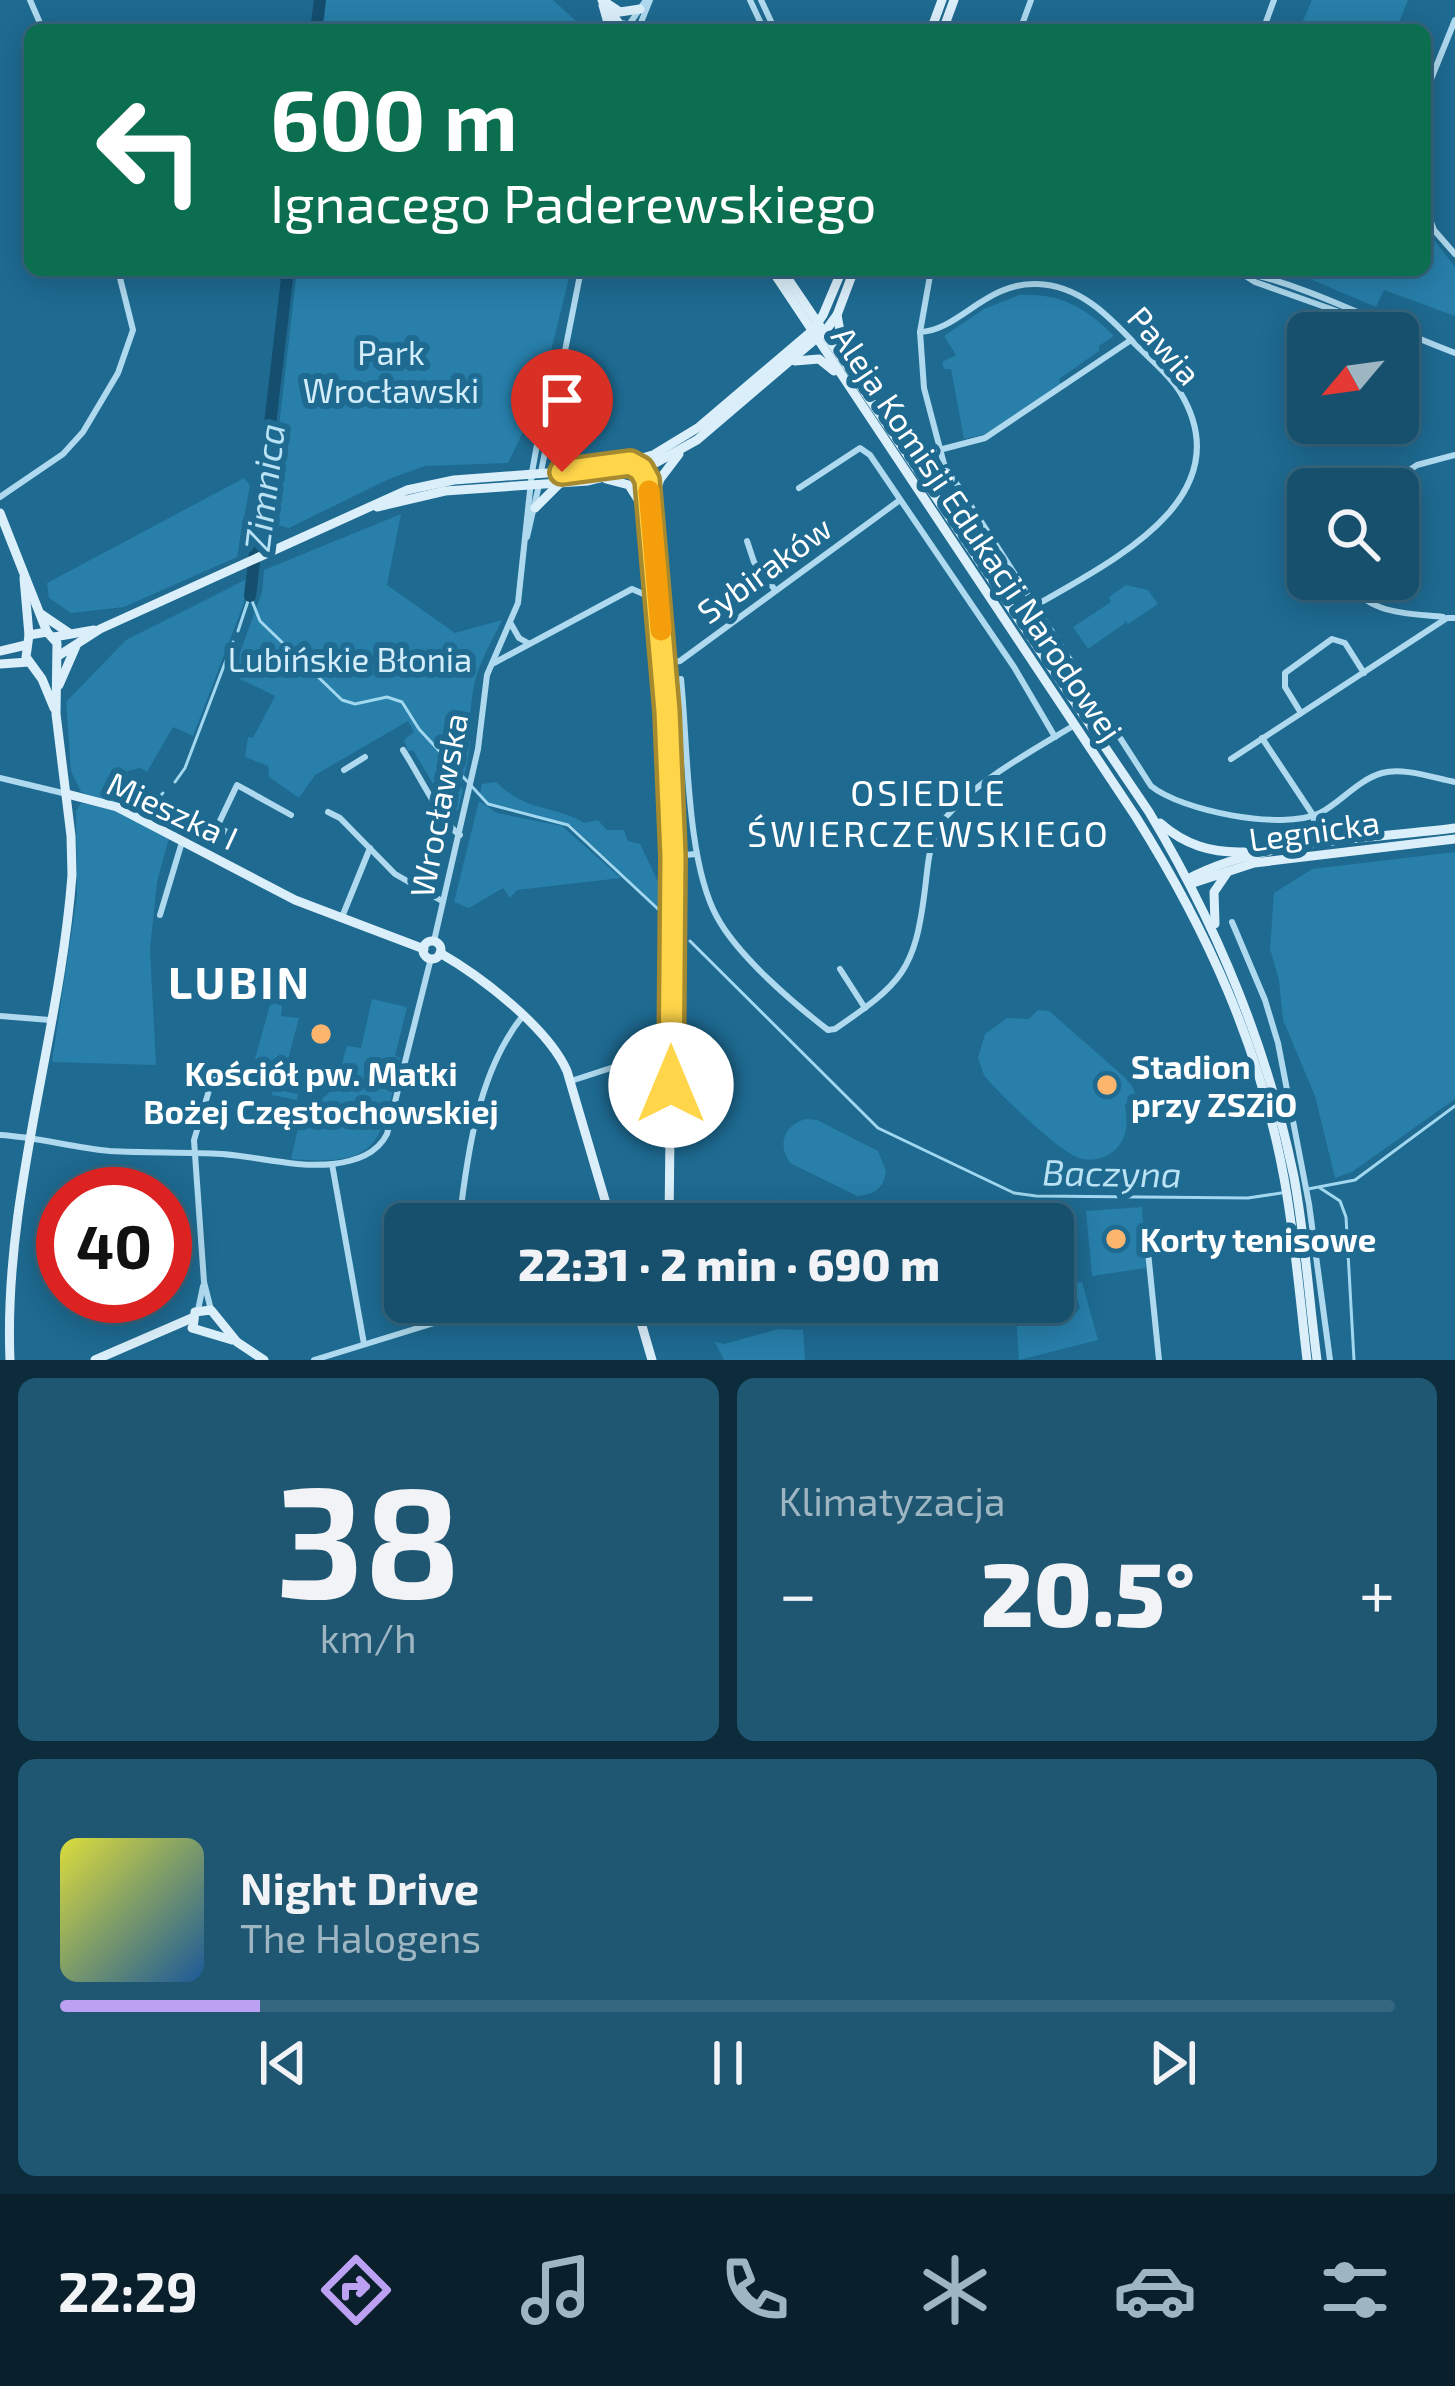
<!DOCTYPE html>
<html lang="pl">
<meta charset="utf-8">
<style>
:root{--surface:#16506d;--page:#1f5772;--text:#f1f3f6;--muted:#9eb5c2;--line:#356780;--accent:#bca0f2}
body{margin:0;font-family:"Exo 2",sans-serif;background:var(--page);color:var(--text);height:100vh;display:flex;flex-direction:column;font-size:45px;white-space:nowrap}
*{box-sizing:border-box;margin:0}
p{font-size:39px;color:var(--muted)}
.icon{flex:none;width:66px;height:66px;fill:none;stroke:currentColor;stroke-width:2;stroke-linecap:round;stroke-linejoin:round}
.map{position:relative;height:1360px;overflow:hidden}
.side{display:flex;flex-direction:column;gap:18px;padding:18px;background:#0c2c3c;flex:1}
.side>*{flex:none}
.top-card{position:absolute;left:24px;top:24px;width:1407px;height:252px;border-radius:18px;box-shadow:0 6px 30px #0003,0 0 0 3px var(--line);background:#0b6e4f;color:#fff;overflow:hidden}
.needle{width:78px;rotate:241deg}
.tools{position:absolute;left:1287px;top:312px;display:grid;gap:24px}
.tools a{display:grid;place-items:center;width:132px;height:132px;border-radius:18px;background:var(--surface);box-shadow:0 6px 30px #0003,0 0 0 3px var(--line);font-size:60px}
.speed{position:absolute;left:36px;top:1167px;display:flex;gap:24px;font-size:60px;font-weight:700;text-align:center}
.speed>*{display:grid;place-content:center;width:156px;height:156px;border-radius:50%;background:var(--surface);box-shadow:0 6px 30px #0003,0 0 0 3px var(--line);line-height:1}
.speed .limit{border:18px solid #d22;background:#fff;color:#111}
.pin{position:absolute;display:grid;place-items:center;width:102px;height:102px;color:#fff;margin:-123px -51px;border-radius:50% 50% 50% 0;rotate:-45deg;box-shadow:0 0 12px #0007}
.pin .icon{rotate:45deg}
.me{position:absolute;width:132px;margin:-66px;rotate:0deg;stroke-linejoin:round;filter:drop-shadow(0 0 9px #0008)}
.turn{display:flex;align-items:center;gap:42px;height:252px;padding:0 48px;font-size:54px}
.turn .icon{width:156px;height:156px;stroke-width:2.5}
.turn b{display:block;font-size:84px;line-height:102px}
.big{font-size:90px;font-weight:800;line-height:1.1}
.side .card{flex:1;display:flex;flex-direction:column;justify-content:center;gap:18px;min-width:0;padding:0 42px;border-radius:18px;background:var(--page)}
.side .dial{align-items:center;gap:0}
.dial b{font-size:156px;line-height:1}
.song{display:flex;align-items:center;gap:36px}
.cover{width:144px;height:144px;border-radius:18px;background:linear-gradient(135deg,hsl(60 70% 55%),hsl(210 70% 35%))}
.played{height:12px;border-radius:6px;background:linear-gradient(90deg,var(--accent) 15%,var(--line) 15%)}
.keys{display:flex;justify-content:space-around;direction:ltr}
.heat{display:flex;justify-content:space-between;align-items:center;font-size:66px;direction:ltr}
.side .tiles{flex:1;display:grid;gap:18px;grid-template-columns:1fr 1fr}
.card:last-child{grid-column:span 2}
.trip{position:absolute;left:384px;top:1203px;width:690px;height:120px;border-radius:18px;background:var(--surface);box-shadow:0 6px 30px #0003,0 0 0 3px var(--line);font-weight:800;line-height:120px;text-align:center}
.tab-bar{display:flex;height:192px;justify-content:space-around;align-items:center;background:#09202c;color:var(--muted)}
.tab-bar .icon{width:84px;height:84px}
.tab-bar .current{color:var(--accent)}
.tab-bar b{font-size:54px;color:var(--text)}
.map>svg:first-child{display:block}
</style>
<div class="map">
<svg width="1455" height="1360" viewBox="0 0 1455 1360">
<rect width="100%" height="100%" fill="#1e6a91"/>
<g fill="#277faa">
<polygon points="326,0 553,0 586,30 323,30"/>
<polygon points="1312,0 1408,0 1396,30 1299,30"/>
<polygon points="1425,228 1455,267 1455,316 1384,290 1376,307 1289,270 1425,270"/>
<polygon points="297,270 571,270 539,399 508,463 425,466 389,479 289,528 268,522"/>
<path d="M1019,295C1060,293 1085,307 1114,336L1099,346V351L1059,379L1061,384L986,434L964,439L951,369H944L942,362L956,355L944,336L984,309Z"/>
<polygon points="244,478 250,485 237,557 124,607 71,613 49,598 47,583"/>
<path d="M401,514L387,585L455,633L502,620C491,643 477,665 473,691C467,724 475,753 460,785L463,789L458,810H444L447,808L413,750L408,751L404,740L414,732L408,721L315,775L299,798L269,777L268,766L245,757L248,737L253,738L275,696L232,675L262,592L264,570Z"/>
<polygon points="247,579 244,603 193,736 173,727 147,772 140,768 127,771 138,807 135,812 81,792 71,771 66,702 126,640"/>
<polygon points="1126,585 1148,590 1158,604 1128,624 1124,620 1125,623 1088,649 1073,627 1111,602 1109,597"/>
<path d="M496,782C527,813 556,805 584,823L598,820L607,830H624L628,841L640,844L662,890L661,910L571,825L489,804L480,794L482,784Z"/>
<polygon points="479,801 497,813 562,826 621,878 517,890 510,898 503,888 469,908 454,902"/>
<polygon points="81,803 118,811 169,838 157,882 150,949 156,1065 52,1062 77,896 76,811"/>
<polygon points="1455,852 1455,1099 1352,1172 1335,1178 1315,1096 1283,1020 1279,980 1270,949 1274,893 1312,869"/>
<polygon points="273,994 283,997 281,1016 299,1018 280,1090 298,1094 297,1100 272,1095 274,1076 261,1074 264,1062 255,1059"/>
<path d="M372,999L407,1007L395,1056L400,1058L399,1067C380,1142 381,1167 291,1159L304,1103C336,1104 339,1071 347,1046L361,1048Z"/>
<path d="M1038,1010L1049,1011L1130,1082L1135,1093L1125,1105C1128,1121 1128,1138 1115,1150C1105,1159 1091,1162 1079,1158C1060,1153 997,1092 984,1075L978,1058L985,1034L1007,1018L1029,1019Z"/>
<path d="M806,1119L817,1120L878,1151L886,1171C884,1188 874,1195 857,1196L790,1163C777,1144 784,1125 806,1119Z"/>
<path d="M835,1201L854,1207L871,1224H706C734,1190 795,1202 835,1201Z"/>
<polygon points="1142,1207 1146,1268 1092,1276 1086,1211"/>
<polygon points="1064,1282 1073,1301 1067,1304 1076,1313 1080,1308 1073,1283 1082,1282 1098,1340 1019,1360 1015,1302 1052,1302 1055,1295 1063,1295"/>
<polygon points="779,1329 803,1330 805,1360 724,1360 715,1342 724,1344"/>
</g>
<g fill="none" stroke-linecap="round" stroke-linejoin="round">
<g stroke="#a1d7ef" stroke-width="3">
<polyline points="250,596 260,621 342,700 355,704 387,697 402,702 419,729 488,804 568,825 658,909"/>
<polyline points="238,631 249,598"/>
<polyline points="175,782 185,768 233,642"/>
<polyline points="153,803 163,793"/>
<polyline points="690,941 878,1128 1014,1193 1036,1196 1248,1198 1281,1193"/>
<polyline points="1320,1188 1340,1201 1346,1217 1354,1360"/>
<polyline points="1308,1189 1355,1180 1455,1106"/>
</g>
<g stroke="#144f70" stroke-width="12">
<polyline points="316,30 320,0"/>
<polyline points="250,596 288,270"/>
</g>
<g stroke="#aed9ee" stroke-width="6">
<polyline points="30,0 43,30"/>
<polyline points="750,0 764,30"/>
<polyline points="761,0 775,30"/>
<polyline points="628,26 646,0"/>
<polyline points="638,30 650,0"/>
<polyline points="1020,30 1031,0"/>
<polyline points="1263,30 1274,0"/>
<polyline points="1425,94 1455,20"/>
<polyline points="1425,206 1434,230 1455,254"/>
<path d="M931,270L920,332L924,388L944,464L1151,786C1182,811 1282,831 1320,813C1341,802 1358,780 1382,773C1404,767 1433,778 1455,782"/>
<path d="M1235,270C1312,286 1382,326 1455,353"/>
<polyline points="1241,273 1255,282 1373,324"/>
<path d="M920,332C958,331 986,282 1037,284C1079,285 1109,316 1136,345C1150,359 1170,375 1180,392C1245,499 1108,563 1035,606"/>
<polyline points="939,450 985,438 1131,340"/>
<polyline points="541,472 581,270"/>
<polyline points="799,488 860,448 870,455 1014,667 1055,737"/>
<polyline points="1381,489 1417,465 1455,455"/>
<polyline points="0,497 63,454 83,432 118,373 133,330 118,270"/>
<polyline points="527,537 539,485"/>
<polyline points="747,541 754,562 775,590"/>
<path d="M1346,579C1368,615 1406,613 1443,617"/>
<polyline points="511,624 519,638 528,643"/>
<polyline points="494,663 632,589 648,596"/>
<polyline points="663,664 680,661 900,500"/>
<path d="M681,679C688,745 686,861 717,917C738,956 793,1003 828,1030L835,1029C902,983 915,971 925,889C928,866 928,846 940,826C963,788 1035,749 1073,726"/>
<polyline points="1301,713 1285,687 1285,673 1332,639 1345,643 1364,673"/>
<polyline points="1262,738 1313,815 1319,845"/>
<path d="M403,750C417,771 443,825 460,835"/>
<polyline points="1231,759 1447,618 1455,618"/>
<polyline points="344,770 365,757"/>
<polyline points="0,778 67,794"/>
<polyline points="328,812 340,818 395,874 442,901"/>
<polyline points="233,835 217,827 237,785 291,815"/>
<polyline points="673,856 696,854"/>
<polyline points="160,915 182,842"/>
<polyline points="342,917 370,848"/>
<polyline points="1232,922 1265,1000 1278,1043 1309,1204 1330,1360"/>
<polyline points="434,941 478,749 487,675 518,603 532,472 539,434 552,404"/>
<polyline points="840,969 865,1008"/>
<polyline points="0,1016 50,1020"/>
<polyline points="571,1081 614,1067 672,1038"/>
<path d="M0,1135C38,1137 73,1148 110,1151C148,1153 185,1152 222,1154C259,1157 297,1168 333,1164C356,1161 377,1154 387,1134L431,958"/>
<polyline points="332,1164 364,1344"/>
<path d="M459,1224C467,1155 478,1072 522,1017"/>
<polyline points="1148,1252 1159,1360"/>
<polyline points="198,1310 203,1286"/>
<polyline points="211,1310 204,1282 194,1140 214,1074"/>
<polyline points="314,1360 502,1302"/>
</g>
<g stroke="#dbeffa" stroke-width="9">
<polyline points="602,0 620,12 640,9"/>
<polyline points="603,5 610,30"/>
<polyline points="606,5 620,25"/>
<polyline points="614,27 624,25 635,30"/>
<polyline points="931,30 942,0"/>
<polyline points="943,30 954,0"/>
<path d="M772,270L1136,817C1207,930 1260,1047 1284,1178C1295,1238 1300,1300 1307,1360"/>
<path d="M782,270L1149,812C1218,927 1267,1045 1294,1177C1305,1237 1309,1299 1317,1360"/>
<polyline points="837,315 844,352"/>
<polyline points="795,361 819,359 834,371"/>
<polyline points="650,456 640,475 641,506 673,856 669,1224"/>
<polyline points="641,469 646,476 652,506 667,731"/>
<polyline points="606,479 629,485 639,501"/>
<polyline points="653,501 660,479 679,454"/>
<polyline points="377,507 445,491 588,481 650,466 697,440 826,330 837,315 854,270"/>
<polyline points="535,508 559,484"/>
<polyline points="0,513 47,632"/>
<polyline points="24,578 29,635 26,657 42,679 54,708"/>
<polyline points="41,614 69,633"/>
<polyline points="54,637 94,630"/>
<polyline points="0,651 26,645"/>
<polyline points="58,656 100,629 407,490 454,480 599,469 653,455 699,427 812,331 823,315 842,270"/>
<polyline points="0,664 29,662"/>
<polyline points="59,685 76,646"/>
<polyline points="67,794 117,807 295,900 424,949"/>
<path d="M1160,823C1185,845 1211,853 1244,852"/>
<path d="M1188,879C1262,839 1372,839 1455,828"/>
<polyline points="1190,884 1254,863 1455,839"/>
<polyline points="1215,924 1214,892 1227,873"/>
<circle cx="432" cy="950" r="9"/>
<path d="M440,953C482,977 548,1028 567,1071L612,1224"/>
<polyline points="635,1302 652,1360"/>
<polyline points="192,1328 232,1340"/>
<polyline points="193,1328 195,1312 211,1310 237,1342 264,1360"/>
<path d="M10,1360C3,1199 60,1035 72,875L71,836L56,714L57,643L47,632L29,635"/>
<polyline points="95,1360 192,1318"/>
</g>
</g>
<g fill="none" stroke-linecap="round" stroke-linejoin="round">
<defs>
<polyline id="route" points="562,472 630,463 641,469 647,480 667,711 673,856 671,1085"/>
</defs>
<use href="#route" stroke="#a68a30" stroke-width="30"/>
<use href="#route" stroke="#ffd54a" stroke-width="21"/>
<polyline stroke="#f59e0b" stroke-width="21" points="649,491 661,630"/>
</g>
<g fill="#fdb46d" stroke="#1e6a91" stroke-width="4.5">
<circle cx="321" cy="1034" r="12"/>
<circle cx="1107" cy="1085" r="12"/>
<circle cx="1116" cy="1239" r="12"/>
</g>
<g text-anchor="middle" dominant-baseline="central" stroke-width="12" stroke-linejoin="round" paint-order="stroke">
<g font-size="33" fill="#fff" stroke="#1e6a91">
<text transform="translate(1165 345) rotate(49)">Pawia</text>
<text transform="translate(978 533) rotate(56)">Aleja Komisji Edukacji Narodowej</text>
<text transform="translate(764 569) rotate(-36)">Sybiraków</text>
<text transform="translate(438 805) rotate(-79)">Wrocławska</text>
<text transform="translate(173 810) rotate(25)">Mieszka I</text>
<text transform="translate(1314 830) rotate(-8)">Legnicka</text>
</g>
<g font-size="33" fill="#d4edfa" stroke="#1e6a91">
<text x="391" y="352">Park<tspan x="391" dy="38">Wrocławski</tspan></text>
<text x="350" y="659">Lubińskie Błonia</text>
</g>
<g font-size="33" font-weight="bold" fill="#fff" stroke="#1e6a91" text-anchor="start">
<text x="1131" y="1066">Stadion<tspan x="1131" dy="38">przy ZSZiO</tspan></text>
<text x="321" y="1073" text-anchor="middle">Kościół pw. Matki<tspan x="321" dy="38">Bożej Częstochowskiej</tspan></text>
<text x="1140" y="1239">Korty tenisowe</text>
</g>
<g font-size="36" font-style="italic" fill="#bae2f5" stroke="#1e6a91">
<text transform="translate(263 487) rotate(-83)">Zimnica</text>
<text transform="translate(1112 1172) rotate(1)">Baczyna</text>
</g>
<g font-size="36" letter-spacing="3" fill="#fff" stroke="#1e6a91">
<text x="929" y="791">OSIEDLE<tspan x="929" dy="41">ŚWIERCZEWSKIEGO</tspan></text>
</g>
<g font-size="45" font-weight="bold" letter-spacing="3" fill="#fff" stroke="#1e6a91">
<text x="240" y="981">LUBIN</text>
</g>
</g>
</svg>
<div class="tools">
<a><svg class="needle" viewBox="-14 -14 28 28"><path d="M0-13l5 13h-10z" fill="#e53935"/><path d="M0 13l5-13h-10z" fill="#9eb5c2"/></svg></a>
<a><svg class="icon" aria-label="search" viewBox="0 0 24 24"><circle cx="10" cy="10" r="6"/><path d="M15 15l6 6"/></svg></a>
</div>
<div class="speed"><div class="limit">40</div></div>
<div class="pin" style="left:562px;top:472px;background:#d93025"><svg class="icon" aria-label="arrive" viewBox="0 0 24 24"><path d="M6 21V4h12l-3 4 3 4H6"/></svg></div>
<svg class="me" style="left:671px;top:1085px" viewBox="-20 -20 40 40"><circle r="19" fill="#fff"/><path d="M0-13L10 11 0 6-10 11z" fill="#ffd54a"/></svg>
<div class="trip">22:31 · 2 min · 690 m</div>
<div class="top-card">
<div class="turn"><svg class="icon" aria-label="left" viewBox="0 0 24 24"><path d="M17 20v-9H6M10 6l-5 5 5 5"/></svg><div><b>600 m</b>Ignacego Paderewskiego</div></div>
</div>
</div>
<section class="side">
<div class="tiles">
<div class="card dial"><b>38</b><p>km/h</p></div>
<div class="card"><p>Klimatyzacja</p>
<div class="heat"><a>−</a><b class="big">20.5°</b><a>+</a></div>
</div>
<div class="card">
<div class="song"><i class="cover"></i><div><b>Night Drive</b><p>The Halogens</p></div></div>
<div class="played"></div>
<div class="keys"><svg class="icon" aria-label="previous" viewBox="0 0 24 24"><path d="M18 5L8 12l10 7zM5 5v14"/></svg><svg class="icon" aria-label="pause" viewBox="0 0 24 24"><path d="M8 5v14M16 5v14"/></svg><svg class="icon" aria-label="next" viewBox="0 0 24 24"><path d="M6 5l10 7-10 7zM19 5v14"/></svg></div>
</div>
</div>
</section>
<nav class="tab-bar">
<b>22:29</b>
<svg class="icon current" aria-label="directions" viewBox="0 0 24 24"><path d="M12 3l9 9-9 9-9-9zM9 14v-3h6M13 9l2 2-2 2"/></svg>
<svg class="icon" aria-label="music" viewBox="0 0 24 24"><path d="M9 18V5l10-2v13"/><circle cx="6" cy="18" r="3"/><circle cx="16" cy="16" r="3"/></svg>
<svg class="icon" aria-label="phone" viewBox="0 0 24 24"><path d="M5 4h4l2 5-3 2q2 4 5 5l2-3 5 2v4C11 20 4 13 5 4z"/></svg>
<svg class="icon" aria-label="climate" viewBox="0 0 24 24"><path d="M12 3v18M4 7l16 10M4 17L20 7"/></svg>
<svg class="icon" aria-label="car" viewBox="0 0 24 24"><path d="M5 17H2v-5l4-1 3-4h7l3 4 3 1v5h-3M9 17h6M6 11h13"/><circle cx="7" cy="17" r="2"/><circle cx="17" cy="17" r="2"/></svg>
<svg class="icon" aria-label="filters" viewBox="0 0 24 24"><path d="M4 7h16M4 17h16"/><circle cx="9" cy="7" r="2"/><circle cx="15" cy="17" r="2"/></svg>
</nav>
